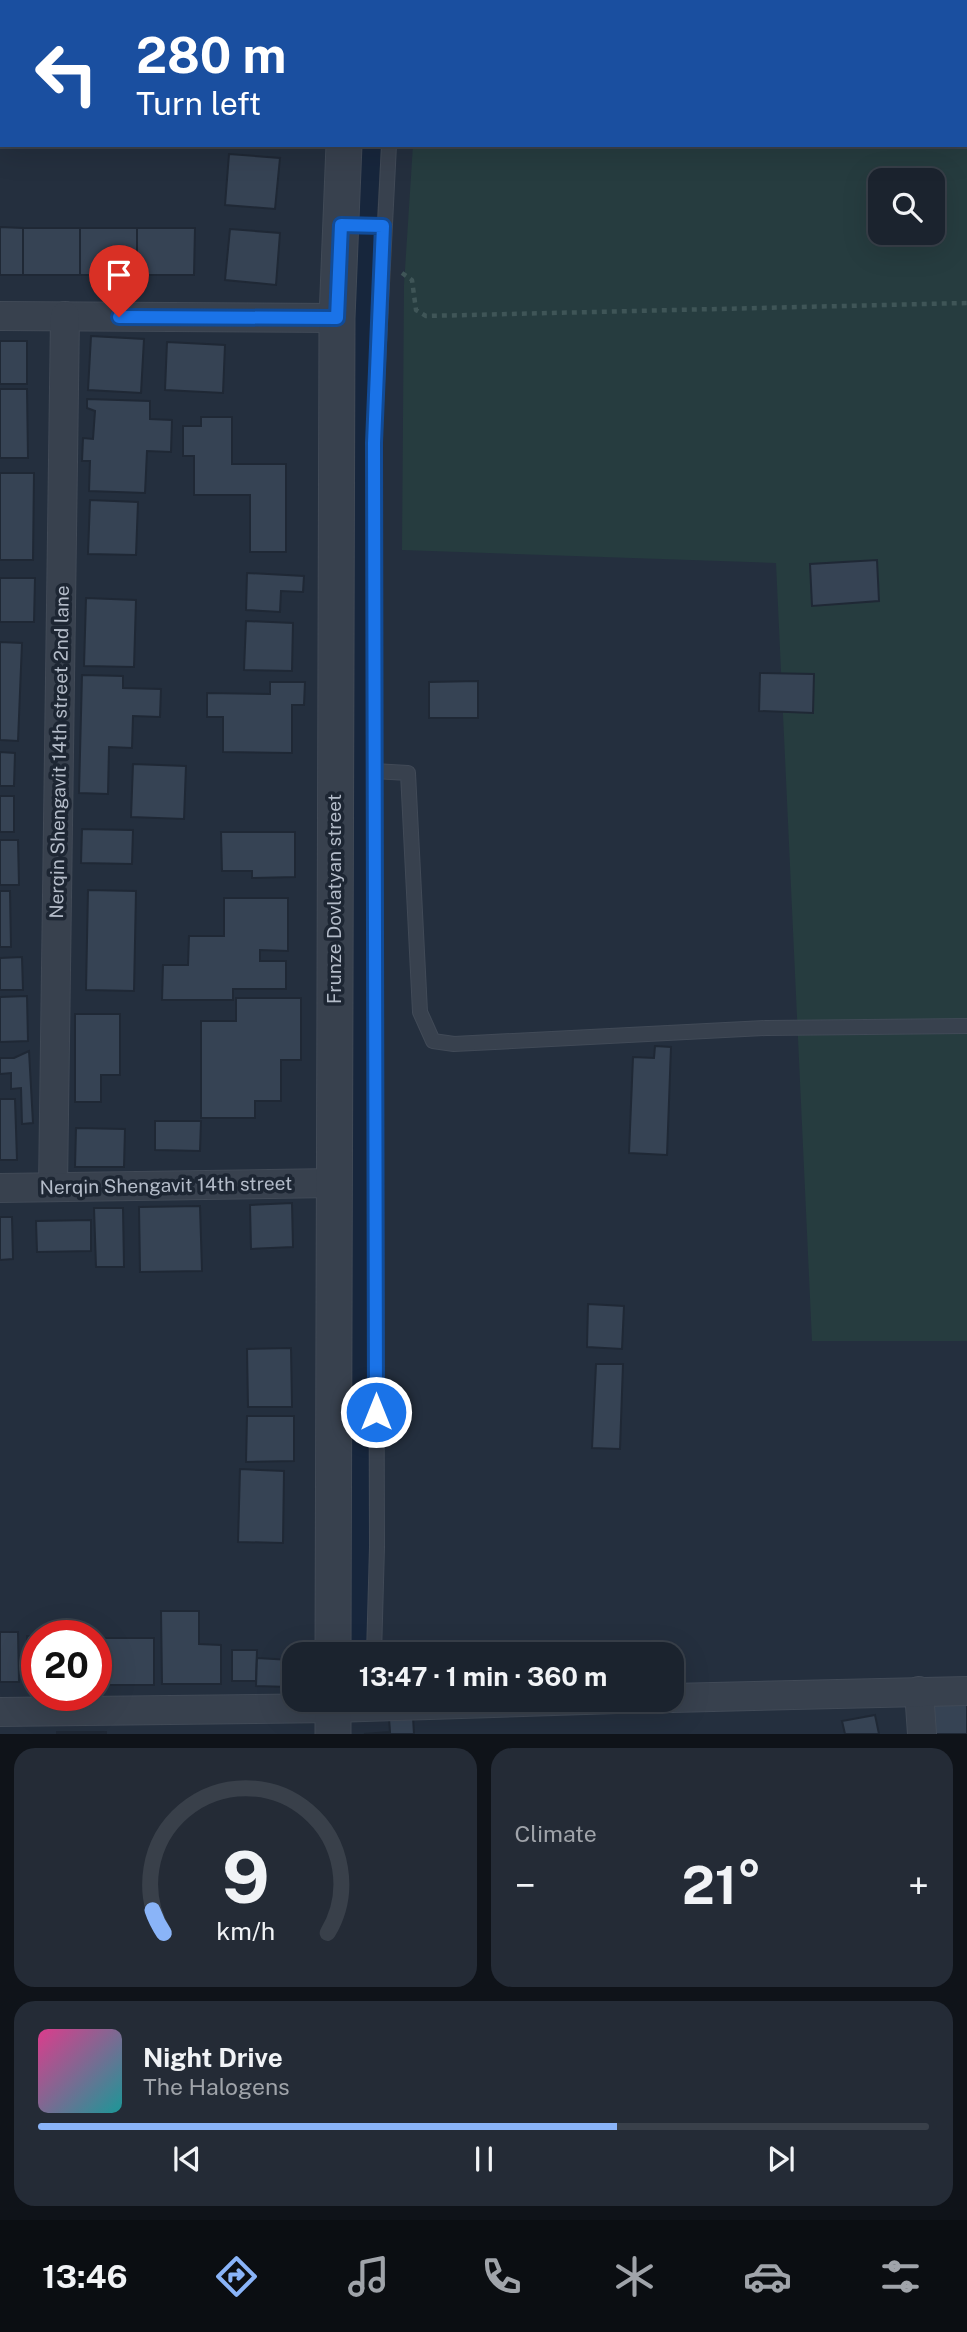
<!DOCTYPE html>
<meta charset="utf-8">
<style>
:root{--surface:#1b232e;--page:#242b36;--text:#f1f3f6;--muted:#a0a4aa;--line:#39404a;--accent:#8ab4f8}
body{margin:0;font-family:"Public Sans",sans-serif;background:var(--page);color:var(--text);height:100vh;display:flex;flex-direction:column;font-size:26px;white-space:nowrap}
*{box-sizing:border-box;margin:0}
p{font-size:23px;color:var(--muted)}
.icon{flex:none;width:38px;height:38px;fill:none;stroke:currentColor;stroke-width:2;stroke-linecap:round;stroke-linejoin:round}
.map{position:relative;height:1734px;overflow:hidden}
.panel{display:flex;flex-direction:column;gap:14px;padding:14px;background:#0f1319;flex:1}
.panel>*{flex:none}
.banner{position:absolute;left:0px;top:0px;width:968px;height:147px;box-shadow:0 7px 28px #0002,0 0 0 2px var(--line);background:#1a4fa0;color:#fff;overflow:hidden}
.controls{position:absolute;left:868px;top:168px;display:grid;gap:14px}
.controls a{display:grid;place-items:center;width:77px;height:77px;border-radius:14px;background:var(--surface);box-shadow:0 7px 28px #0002,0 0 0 2px var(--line);font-size:35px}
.speed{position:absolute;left:21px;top:1620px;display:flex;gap:14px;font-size:35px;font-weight:700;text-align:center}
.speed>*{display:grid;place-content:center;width:91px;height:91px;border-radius:50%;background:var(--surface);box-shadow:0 7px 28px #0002,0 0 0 2px var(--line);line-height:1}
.speed .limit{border:10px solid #d22;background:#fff;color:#111}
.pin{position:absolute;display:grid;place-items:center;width:60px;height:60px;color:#fff;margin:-72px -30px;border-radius:50% 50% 50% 0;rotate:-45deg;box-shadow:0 0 7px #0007}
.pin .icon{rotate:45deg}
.me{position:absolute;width:77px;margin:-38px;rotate:0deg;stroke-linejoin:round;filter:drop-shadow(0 0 5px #0008)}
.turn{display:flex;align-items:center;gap:24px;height:147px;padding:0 21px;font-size:32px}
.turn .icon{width:91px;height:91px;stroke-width:2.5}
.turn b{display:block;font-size:49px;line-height:60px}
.big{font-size:52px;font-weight:700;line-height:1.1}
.panel .widget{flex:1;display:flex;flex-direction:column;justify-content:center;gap:10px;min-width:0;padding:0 24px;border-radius:21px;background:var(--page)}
.panel .dial{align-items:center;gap:0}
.dial svg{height:182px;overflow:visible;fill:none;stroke:var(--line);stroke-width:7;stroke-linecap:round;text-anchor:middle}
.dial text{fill:var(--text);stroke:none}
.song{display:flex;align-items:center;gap:21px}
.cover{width:84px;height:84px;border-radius:10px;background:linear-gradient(135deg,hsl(330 70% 55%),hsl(180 70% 35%))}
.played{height:7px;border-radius:4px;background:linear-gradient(90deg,var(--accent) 65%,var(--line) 65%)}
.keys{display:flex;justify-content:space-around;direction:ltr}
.heat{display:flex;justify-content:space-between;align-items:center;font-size:38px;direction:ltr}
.panel .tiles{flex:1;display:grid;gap:14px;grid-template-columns:1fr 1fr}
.widget:last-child{grid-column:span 2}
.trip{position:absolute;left:282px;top:1642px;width:402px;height:70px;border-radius:21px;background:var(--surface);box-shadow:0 7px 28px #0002,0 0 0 2px var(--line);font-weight:700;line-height:70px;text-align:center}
.menu{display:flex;height:112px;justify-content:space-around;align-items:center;background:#0b0e12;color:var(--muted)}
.menu .icon{width:49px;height:49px}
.menu .selected{color:var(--accent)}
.menu b{font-size:32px;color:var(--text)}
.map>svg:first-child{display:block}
</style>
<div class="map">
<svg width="967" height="1734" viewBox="0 0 967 1734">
<rect width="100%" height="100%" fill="#242f3e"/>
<path fill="#263c3f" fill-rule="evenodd" d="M422,0H967V1341H812L776,563L402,550L404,285L413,145H966V2ZM880,180H933V233H880Z"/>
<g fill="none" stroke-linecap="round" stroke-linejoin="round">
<g stroke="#17263c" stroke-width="30">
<polyline points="376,2 376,0"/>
<polyline points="355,1654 361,230 366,145"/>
</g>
</g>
<g fill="#364354" stroke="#1f2835" stroke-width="2">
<polygon points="71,0 129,0 70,2"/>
<polygon points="229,154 280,158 275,209 225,205"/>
<polygon points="0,227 23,228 23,275 0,275"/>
<rect x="23" y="228" width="57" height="47"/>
<rect x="80" y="228" width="57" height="47"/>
<polygon points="137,228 195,228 194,275 137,275"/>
<polygon points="230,229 280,233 276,285 225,280"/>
<polygon points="91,336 144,339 141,393 88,390"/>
<rect x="0" y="341" width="27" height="43"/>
<polygon points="167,342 225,345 223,393 165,390"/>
<polygon points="0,389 27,389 28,458 0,458"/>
<polygon points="87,399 150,401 150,419 172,420 171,452 147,451 145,493 89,491 90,461 82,461 83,438 93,439 95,411 87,408"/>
<polygon points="201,417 232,417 232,464 286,464 286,552 250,552 250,495 194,495 194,456 183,456 183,426 201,426"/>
<polygon points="0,473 34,473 33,560 0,560"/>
<polygon points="90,500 138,502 136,555 88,554"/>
<polygon points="877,560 879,601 812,606 810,564"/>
<polygon points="247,573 304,576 303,592 281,591 280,612 246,610"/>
<polygon points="0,578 35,578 34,622 0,622"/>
<polygon points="86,598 136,600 134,667 84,666"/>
<polygon points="246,621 293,623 292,671 244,670"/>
<polygon points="0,642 22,643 18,741 0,740"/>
<polygon points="760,673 814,674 813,713 759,711"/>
<polygon points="82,675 123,676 123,688 161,689 160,717 133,716 132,748 109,747 108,794 79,793"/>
<polygon points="478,681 478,718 429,718 429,682"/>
<polygon points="270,682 305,682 304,705 292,705 292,753 223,752 223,717 207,717 207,693 270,694"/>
<polygon points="0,752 15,753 14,786 0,786"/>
<polygon points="133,764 186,766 184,819 131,817"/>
<rect x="0" y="796" width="14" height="36"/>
<polygon points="82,829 133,830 132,864 81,863"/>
<polygon points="221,832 295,832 295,877 252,878 252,871 222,871"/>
<polygon points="0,840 18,840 19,885 0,885"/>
<polygon points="88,890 136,891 134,991 86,990"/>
<polygon points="0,891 10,891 11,947 0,947"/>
<polygon points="224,898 288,898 288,951 260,950 260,961 286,961 286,989 233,989 233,1000 162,1000 163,965 188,965 189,936 224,936"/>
<polygon points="22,957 23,990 0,990 0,958"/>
<polygon points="27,996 28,1041 0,1042 0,997"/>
<polygon points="236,998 301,998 301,1060 281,1060 281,1101 255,1101 255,1118 201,1118 201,1021 236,1021"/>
<polygon points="75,1014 120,1014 120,1075 101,1075 101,1102 75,1102"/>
<polygon points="655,1046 671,1047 667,1155 629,1153 633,1057 654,1058"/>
<polygon points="29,1051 33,1123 22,1124 21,1088 11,1089 11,1073 0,1074 0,1058 14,1058"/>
<polygon points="0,1099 15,1099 17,1160 0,1160"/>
<polygon points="155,1121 201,1121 200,1151 155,1150"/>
<polygon points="76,1128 125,1129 124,1167 75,1167"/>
<polygon points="292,1203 293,1247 251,1249 250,1205"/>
<polygon points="200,1206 202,1271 140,1272 139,1207"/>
<polygon points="94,1208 123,1208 124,1267 96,1267"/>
<polygon points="0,1217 12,1217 13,1259 0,1260"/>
<polygon points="91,1220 91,1251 37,1252 36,1221"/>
<polygon points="588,1304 624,1306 622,1349 587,1347"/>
<polygon points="291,1348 292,1407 248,1407 247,1349"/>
<polygon points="596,1364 623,1364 620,1449 592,1448"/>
<polygon points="247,1416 294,1416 294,1461 246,1462"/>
<polygon points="240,1469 284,1471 283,1543 238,1542"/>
<polygon points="161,1611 199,1611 199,1644 221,1645 221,1684 162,1684"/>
<polygon points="0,1632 18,1632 19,1682 0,1682"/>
<polygon points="27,1636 74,1636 37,1636 37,1682 27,1682"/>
<rect x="96" y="1638" width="58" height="47"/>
<polygon points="232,1650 257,1650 256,1681 232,1681"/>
<polygon points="257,1658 291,1660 289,1687 256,1686"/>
<polygon points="933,1704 967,1704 967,1734 934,1734"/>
<polygon points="875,1715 879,1734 845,1734 842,1721"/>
<polygon points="413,1717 414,1734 364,1734 390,1732 389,1718"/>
<rect x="57" y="1732" width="49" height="2"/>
</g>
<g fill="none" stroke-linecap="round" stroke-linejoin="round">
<defs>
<g id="service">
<polyline points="400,2 400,0"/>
<polyline points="341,225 383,226"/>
<polyline points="374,771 408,773 420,1012 433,1041 454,1044 766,1028 967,1026"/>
<polyline points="374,1654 377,1547 374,443 389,145"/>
</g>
<g id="minor">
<polyline points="0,316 337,318"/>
<polyline points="53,1187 65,316"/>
<polyline points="0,1188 332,1183"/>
<polyline points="919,1691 922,1734"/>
<polyline points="672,1698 967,1691"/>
<polyline points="0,1712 333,1708 617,1699"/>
</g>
<g id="tertiary">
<polyline points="353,2 353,0"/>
<polyline points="333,1654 337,318 344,145"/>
<polyline points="333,1734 333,1699"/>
</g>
</defs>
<use href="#service" stroke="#414a57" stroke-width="16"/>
<use href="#minor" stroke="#414a57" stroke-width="30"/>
<use href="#tertiary" stroke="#414a57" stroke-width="37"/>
<polyline stroke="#3f5557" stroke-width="4.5" stroke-dasharray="5 5" stroke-linecap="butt" points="402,273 412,280 416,310 426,316 967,303"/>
<use href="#service" stroke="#38414e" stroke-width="14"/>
<use href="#minor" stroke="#38414e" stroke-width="28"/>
<use href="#tertiary" stroke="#38414e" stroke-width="35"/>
</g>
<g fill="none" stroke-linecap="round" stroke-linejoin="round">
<defs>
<polyline id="route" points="119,317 337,318 341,225 383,226 374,443 376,1412"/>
</defs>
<use href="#route" stroke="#114b97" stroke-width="18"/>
<use href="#route" stroke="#1a73e8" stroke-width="12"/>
</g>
<g text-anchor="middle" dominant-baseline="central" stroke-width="7" stroke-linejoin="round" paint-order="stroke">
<g font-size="19" fill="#b4bcc9" stroke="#1d2633">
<text transform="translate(59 752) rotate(-89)">Nerqin Shengavit 14th street 2nd lane</text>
<text transform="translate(334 899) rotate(-90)">Frunze Dovlatyan street</text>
<text transform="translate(166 1185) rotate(-1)">Nerqin Shengavit 14th street</text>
</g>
</g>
</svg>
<div class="controls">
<a><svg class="icon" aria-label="search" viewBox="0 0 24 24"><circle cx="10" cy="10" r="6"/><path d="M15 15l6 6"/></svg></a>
</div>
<div class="speed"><div class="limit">20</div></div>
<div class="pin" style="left:119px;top:317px;background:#d93025"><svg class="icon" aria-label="arrive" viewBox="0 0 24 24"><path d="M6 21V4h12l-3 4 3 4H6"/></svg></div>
<svg class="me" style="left:376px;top:1412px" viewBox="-20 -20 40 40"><circle r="17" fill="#1a73e8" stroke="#fff" stroke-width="3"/><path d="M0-11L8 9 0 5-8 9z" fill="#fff"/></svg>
<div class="trip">13:47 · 1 min · 360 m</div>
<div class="banner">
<div class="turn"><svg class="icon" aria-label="left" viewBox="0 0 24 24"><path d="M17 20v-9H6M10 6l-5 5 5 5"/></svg><div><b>280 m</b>Turn left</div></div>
</div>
</div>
<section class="panel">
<div class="tiles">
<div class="widget dial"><svg viewBox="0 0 100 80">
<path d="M14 69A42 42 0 1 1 86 69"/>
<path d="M14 69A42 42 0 0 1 9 59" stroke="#8ab4f8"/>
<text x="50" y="56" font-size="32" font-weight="700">9</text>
<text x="50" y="72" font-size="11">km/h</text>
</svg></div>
<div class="widget"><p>Climate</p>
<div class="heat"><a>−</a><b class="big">21°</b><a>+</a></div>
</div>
<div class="widget">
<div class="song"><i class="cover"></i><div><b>Night Drive</b><p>The Halogens</p></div></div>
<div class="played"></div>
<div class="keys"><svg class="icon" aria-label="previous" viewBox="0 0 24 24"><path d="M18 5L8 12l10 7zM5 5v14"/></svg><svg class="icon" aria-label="pause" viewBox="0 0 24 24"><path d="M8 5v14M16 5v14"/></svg><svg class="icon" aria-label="next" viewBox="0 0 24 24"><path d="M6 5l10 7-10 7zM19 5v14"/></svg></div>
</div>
</div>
</section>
<nav class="menu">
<b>13:46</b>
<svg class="icon selected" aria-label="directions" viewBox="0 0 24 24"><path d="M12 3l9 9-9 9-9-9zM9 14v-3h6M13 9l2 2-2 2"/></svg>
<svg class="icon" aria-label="music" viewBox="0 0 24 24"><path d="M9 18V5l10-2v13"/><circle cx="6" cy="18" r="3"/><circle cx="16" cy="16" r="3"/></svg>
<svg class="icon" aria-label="phone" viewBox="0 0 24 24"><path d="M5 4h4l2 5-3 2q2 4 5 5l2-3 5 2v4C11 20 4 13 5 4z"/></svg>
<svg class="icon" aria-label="climate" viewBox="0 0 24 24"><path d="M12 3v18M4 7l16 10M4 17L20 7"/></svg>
<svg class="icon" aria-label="car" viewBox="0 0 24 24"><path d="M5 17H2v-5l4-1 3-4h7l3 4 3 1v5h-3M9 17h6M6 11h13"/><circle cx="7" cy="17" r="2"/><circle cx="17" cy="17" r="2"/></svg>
<svg class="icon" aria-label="filters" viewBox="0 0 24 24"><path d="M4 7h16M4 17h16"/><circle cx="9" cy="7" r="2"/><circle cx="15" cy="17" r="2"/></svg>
</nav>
